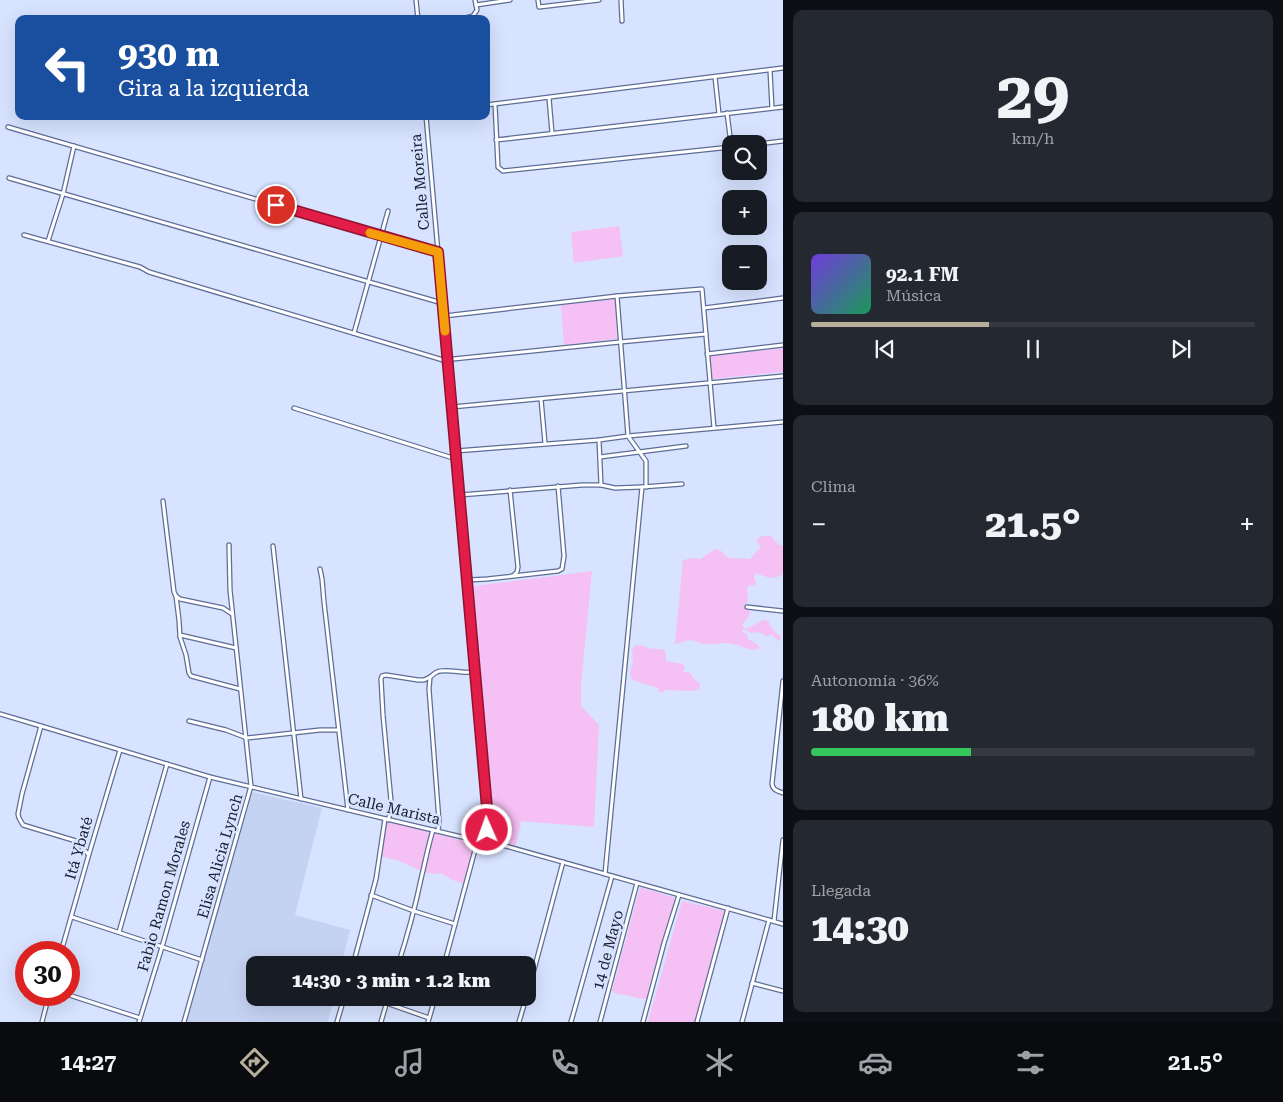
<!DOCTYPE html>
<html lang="es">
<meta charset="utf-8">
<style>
:root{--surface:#171b24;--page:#242831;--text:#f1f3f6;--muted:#9ea1a6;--line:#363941;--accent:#b7af9b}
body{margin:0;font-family:"Roboto Serif",serif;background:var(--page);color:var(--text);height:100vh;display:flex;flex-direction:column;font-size:19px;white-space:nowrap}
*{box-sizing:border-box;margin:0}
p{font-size:16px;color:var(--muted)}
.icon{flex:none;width:28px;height:28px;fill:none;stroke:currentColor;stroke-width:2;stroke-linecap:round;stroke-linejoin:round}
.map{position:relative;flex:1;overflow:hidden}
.drawer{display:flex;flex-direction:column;gap:10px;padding:10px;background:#0d0f14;width:500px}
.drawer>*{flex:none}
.hud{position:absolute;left:15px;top:15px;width:475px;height:105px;border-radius:10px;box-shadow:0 5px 20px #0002;background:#1a4fa0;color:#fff;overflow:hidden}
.fabs{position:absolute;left:722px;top:135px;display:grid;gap:10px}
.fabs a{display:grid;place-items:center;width:45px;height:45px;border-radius:10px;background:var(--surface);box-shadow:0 5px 20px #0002;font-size:25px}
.speed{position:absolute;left:15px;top:941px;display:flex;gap:10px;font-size:25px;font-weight:700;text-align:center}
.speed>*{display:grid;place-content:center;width:65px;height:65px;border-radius:50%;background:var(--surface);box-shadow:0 5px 20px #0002;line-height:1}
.speed .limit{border:8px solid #d22;background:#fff;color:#111}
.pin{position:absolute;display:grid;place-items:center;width:42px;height:42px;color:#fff;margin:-21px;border:2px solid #fff;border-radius:50%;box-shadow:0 1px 5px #0007}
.me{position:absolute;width:55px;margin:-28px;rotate:358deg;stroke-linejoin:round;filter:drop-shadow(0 0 4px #0008)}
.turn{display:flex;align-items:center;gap:18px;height:105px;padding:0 20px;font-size:22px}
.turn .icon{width:65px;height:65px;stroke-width:2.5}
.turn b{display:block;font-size:35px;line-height:42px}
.big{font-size:38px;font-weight:800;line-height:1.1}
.drawer .tile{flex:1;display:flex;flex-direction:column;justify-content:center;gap:8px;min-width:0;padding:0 18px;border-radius:10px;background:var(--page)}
.drawer .dial{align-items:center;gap:0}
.dial b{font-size:65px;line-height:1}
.song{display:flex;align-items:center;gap:15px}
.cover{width:60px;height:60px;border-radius:8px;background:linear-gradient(135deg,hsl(260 70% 55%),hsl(150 70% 35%))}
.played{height:5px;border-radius:2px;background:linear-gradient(90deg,var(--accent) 40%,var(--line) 40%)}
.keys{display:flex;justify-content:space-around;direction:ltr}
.heat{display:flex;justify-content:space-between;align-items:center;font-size:28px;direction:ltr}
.charge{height:8px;border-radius:4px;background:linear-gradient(90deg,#34c759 36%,var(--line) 0)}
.trip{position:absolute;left:246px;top:956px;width:290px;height:50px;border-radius:10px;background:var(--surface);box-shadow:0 5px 20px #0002;font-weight:800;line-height:50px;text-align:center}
.menu{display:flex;height:80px;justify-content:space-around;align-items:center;background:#090b0e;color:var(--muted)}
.menu .icon{width:35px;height:35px}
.menu .current{color:var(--accent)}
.menu b{font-size:22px;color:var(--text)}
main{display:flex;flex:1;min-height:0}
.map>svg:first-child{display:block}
</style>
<main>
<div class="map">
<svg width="783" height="1022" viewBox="0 0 783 1022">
<rect width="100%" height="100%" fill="#d7e3ff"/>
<polygon fill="#c5d3f2" points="248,791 322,808 295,915 350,930 341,965 255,965 255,998 334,998 328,1022 185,1022"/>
<g fill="#f5c0f3">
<polygon points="619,226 623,256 574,263 571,232"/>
<polygon points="615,299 617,339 564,345 561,305"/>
<polygon points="783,348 783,372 712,379 710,356"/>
<path d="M763,536H771L778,544L783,546V572L781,576L770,578L755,573L754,576V578L756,580L755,585L748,586L747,588L748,602L744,605L750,612C749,618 745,620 742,625L746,629C752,627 763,617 768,621C770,623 770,626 772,628C775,632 778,634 781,637L780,640L778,641L772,635L766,636L759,632L751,633L744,629L742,631L743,633L747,634L748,639L757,644L760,648C750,653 744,646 734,644C726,642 718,644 710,644C702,645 697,641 691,640C686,640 680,643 675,644L683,560L693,558L701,559C704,555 711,553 715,549L720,550L728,558L750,559L761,546L757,543L758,538Z"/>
<polygon points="592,571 581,685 581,706 599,725 594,827 521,821 515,849 493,840 474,586"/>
<polygon points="641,645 648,648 665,650 666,661 683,664 685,667 683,672 689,672 694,679 700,683 700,688 694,691 665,690 663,692 659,692 658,688 632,680 630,673 633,661 632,650 635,646"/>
<path d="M386,820L475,844L464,886L460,882L452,880L441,873C429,877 414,867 402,862C395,859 386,858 378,856Z"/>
<path d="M640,887L675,898L649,986L647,999C637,999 634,996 625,995C619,994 617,995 612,991Z"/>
<polygon points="682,901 725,911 709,977 695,1022 648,1022"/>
</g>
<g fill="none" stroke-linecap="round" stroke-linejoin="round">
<defs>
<g id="street">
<polyline points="416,0 418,19"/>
<polyline points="538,0 539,7 599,0"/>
<polyline points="621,0 622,21"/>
<polyline points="476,5 510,0"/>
<polyline points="461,19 473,16 477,10 475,0"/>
<polyline points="770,70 772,108"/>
<polyline points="715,77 719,114"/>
<polyline points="549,98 552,133"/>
<polyline points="495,104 498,167 503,171 731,147"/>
<polyline points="486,105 783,68"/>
<polyline points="727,113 731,144"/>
<path d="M426,116L487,808C487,827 488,836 475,850L444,965"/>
<polyline points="8,127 438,252"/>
<polyline points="496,140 783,107"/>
<polyline points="757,144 783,141"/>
<polyline points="9,178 442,303"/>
<polyline points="24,235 140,267 149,272 443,360 620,342 706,334"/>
<polyline points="48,241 63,194 74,146"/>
<polyline points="617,296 628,436 646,461 646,487"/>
<polyline points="704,308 783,298"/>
<polyline points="444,316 617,296 702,289 714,428"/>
<polyline points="354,333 388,211"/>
<polyline points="707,354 783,345"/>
<polyline points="541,399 545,443"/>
<polyline points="452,407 783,376"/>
<polyline points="294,408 456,459"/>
<polyline points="599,440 601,485"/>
<polyline points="456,451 599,440 628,436 783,422"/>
<polyline points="600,457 686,446"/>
<polyline points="510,490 518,567 517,572 514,575"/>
<polyline points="460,495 582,485 601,485 615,488 642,487"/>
<polyline points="163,501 174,592 176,596 180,599 223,608 232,614"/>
<polyline points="273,546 301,799"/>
<polyline points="320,569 322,579 324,602 348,810"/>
<polyline points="468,580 487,579 558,571 562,569 564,556 558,486"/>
<polyline points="176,596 179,620 180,637 186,655 189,673 191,676 240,689"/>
<polyline points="747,607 783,611"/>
<polyline points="180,635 236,648"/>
<path d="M783,681L772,784C773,790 777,791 783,793"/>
<polyline points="0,714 41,726 210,777 483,842 502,845 783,924"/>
<polyline points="189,721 226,730 247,738 320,730 338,730"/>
<polyline points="41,726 22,794 18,814 19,818 23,825 76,841 88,854"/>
<polyline points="388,820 391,811 391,801 383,715 381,679 382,676 386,675 418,680 424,680 430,677"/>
<path d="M438,831L439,821L429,689L430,677C432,676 434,673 437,672C445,668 464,674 475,672"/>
<polyline points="605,874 642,487 682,484"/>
<polyline points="371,895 414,911 455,924"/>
<polyline points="72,917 202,960"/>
<polyline points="774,921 783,840"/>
<polyline points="119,932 167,764"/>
<polyline points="61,952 89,854 120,750"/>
<polyline points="353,965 376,879 385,819"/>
<path d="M398,965C407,937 415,908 421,879C425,863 428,846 433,830"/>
<polyline points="752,983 783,991"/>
<polyline points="528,992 563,862"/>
<polyline points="69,995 140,1018"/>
<polyline points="372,998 429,1018"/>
<polyline points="42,1022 49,995"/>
<polyline points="139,1022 162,947 210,777"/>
<polyline points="184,1022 251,786 230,590 229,545"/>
<polyline points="337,1022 344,998"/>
<polyline points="381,1022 388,998"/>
<polyline points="428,1022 435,998"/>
<polyline points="519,1022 526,998"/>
<polyline points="571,1022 612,876"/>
<polyline points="600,1022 637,883"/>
<polyline points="643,1022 664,943 679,895"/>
<polyline points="697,1022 728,908"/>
<polyline points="742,1022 769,920"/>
</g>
</defs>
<use href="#street" stroke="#5d6d96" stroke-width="5.5"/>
<use href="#street" stroke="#fff" stroke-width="3"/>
</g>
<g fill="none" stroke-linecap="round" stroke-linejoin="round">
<defs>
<polyline id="route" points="276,205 438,252 487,808 487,830"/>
</defs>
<use href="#route" stroke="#92132f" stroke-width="12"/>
<use href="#route" stroke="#e11d48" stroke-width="9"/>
<polyline stroke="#f59e0b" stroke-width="9" points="370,233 438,252 445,331"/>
</g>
<g text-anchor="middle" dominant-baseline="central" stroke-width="5" stroke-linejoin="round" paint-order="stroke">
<g font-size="15" fill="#191f30" stroke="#d7e3ff">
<text transform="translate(420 182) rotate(-95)">Calle Moreira</text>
<text transform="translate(394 809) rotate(13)">Calle Marista</text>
<text transform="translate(79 848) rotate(-74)">Itá Ybaté</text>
<text transform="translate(220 856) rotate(-74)">Elisa Alicia Lynch</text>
<text transform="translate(164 896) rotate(-74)">Fabio Ramon Morales</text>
<text transform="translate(608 950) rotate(-75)">14 de Mayo</text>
</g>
</g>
</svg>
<div class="fabs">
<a><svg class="icon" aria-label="search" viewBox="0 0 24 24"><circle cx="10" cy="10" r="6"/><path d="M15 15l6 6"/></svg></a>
<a>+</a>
<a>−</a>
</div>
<div class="speed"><div class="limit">30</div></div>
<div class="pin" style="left:276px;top:205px;background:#d93025"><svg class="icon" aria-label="arrive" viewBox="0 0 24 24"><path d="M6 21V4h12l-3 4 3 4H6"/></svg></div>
<svg class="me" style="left:487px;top:830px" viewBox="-20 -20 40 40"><circle r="17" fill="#e11d48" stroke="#fff" stroke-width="3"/><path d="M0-11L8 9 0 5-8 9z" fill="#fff"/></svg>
<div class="trip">14:30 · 3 min · 1.2 km</div>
<div class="hud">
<div class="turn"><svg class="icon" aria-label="left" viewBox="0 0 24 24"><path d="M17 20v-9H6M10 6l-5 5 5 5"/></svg><div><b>930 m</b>Gira a la izquierda</div></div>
</div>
</div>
<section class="drawer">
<div class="tile dial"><b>29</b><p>km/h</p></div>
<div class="tile">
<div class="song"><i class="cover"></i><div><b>92.1 FM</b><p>Música</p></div></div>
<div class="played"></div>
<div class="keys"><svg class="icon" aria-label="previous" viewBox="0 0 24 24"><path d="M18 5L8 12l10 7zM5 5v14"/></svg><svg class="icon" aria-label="pause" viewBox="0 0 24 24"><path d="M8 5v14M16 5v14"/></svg><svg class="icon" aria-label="next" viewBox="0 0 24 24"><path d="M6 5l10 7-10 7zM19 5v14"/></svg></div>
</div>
<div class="tile"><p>Clima</p>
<div class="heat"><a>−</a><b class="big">21.5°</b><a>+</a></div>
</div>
<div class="tile"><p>Autonomía · 36%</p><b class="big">180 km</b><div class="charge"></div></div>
<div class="tile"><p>Llegada</p><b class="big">14:30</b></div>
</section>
</main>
<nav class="menu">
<b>14:27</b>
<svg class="icon current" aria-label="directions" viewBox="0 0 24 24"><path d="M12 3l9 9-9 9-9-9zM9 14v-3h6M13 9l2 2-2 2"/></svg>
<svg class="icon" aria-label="music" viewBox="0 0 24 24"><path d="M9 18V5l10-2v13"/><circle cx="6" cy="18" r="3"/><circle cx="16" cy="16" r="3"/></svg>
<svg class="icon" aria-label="phone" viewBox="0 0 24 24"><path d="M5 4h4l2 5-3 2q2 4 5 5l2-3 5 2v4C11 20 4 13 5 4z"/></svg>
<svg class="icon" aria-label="climate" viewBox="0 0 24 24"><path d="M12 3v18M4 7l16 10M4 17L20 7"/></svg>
<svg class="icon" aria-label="car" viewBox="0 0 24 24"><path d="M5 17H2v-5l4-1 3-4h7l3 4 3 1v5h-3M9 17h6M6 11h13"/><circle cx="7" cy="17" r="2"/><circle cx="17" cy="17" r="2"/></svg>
<svg class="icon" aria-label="filters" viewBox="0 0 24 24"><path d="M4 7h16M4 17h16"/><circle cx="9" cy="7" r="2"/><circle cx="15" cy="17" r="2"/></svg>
<b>21.5°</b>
</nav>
